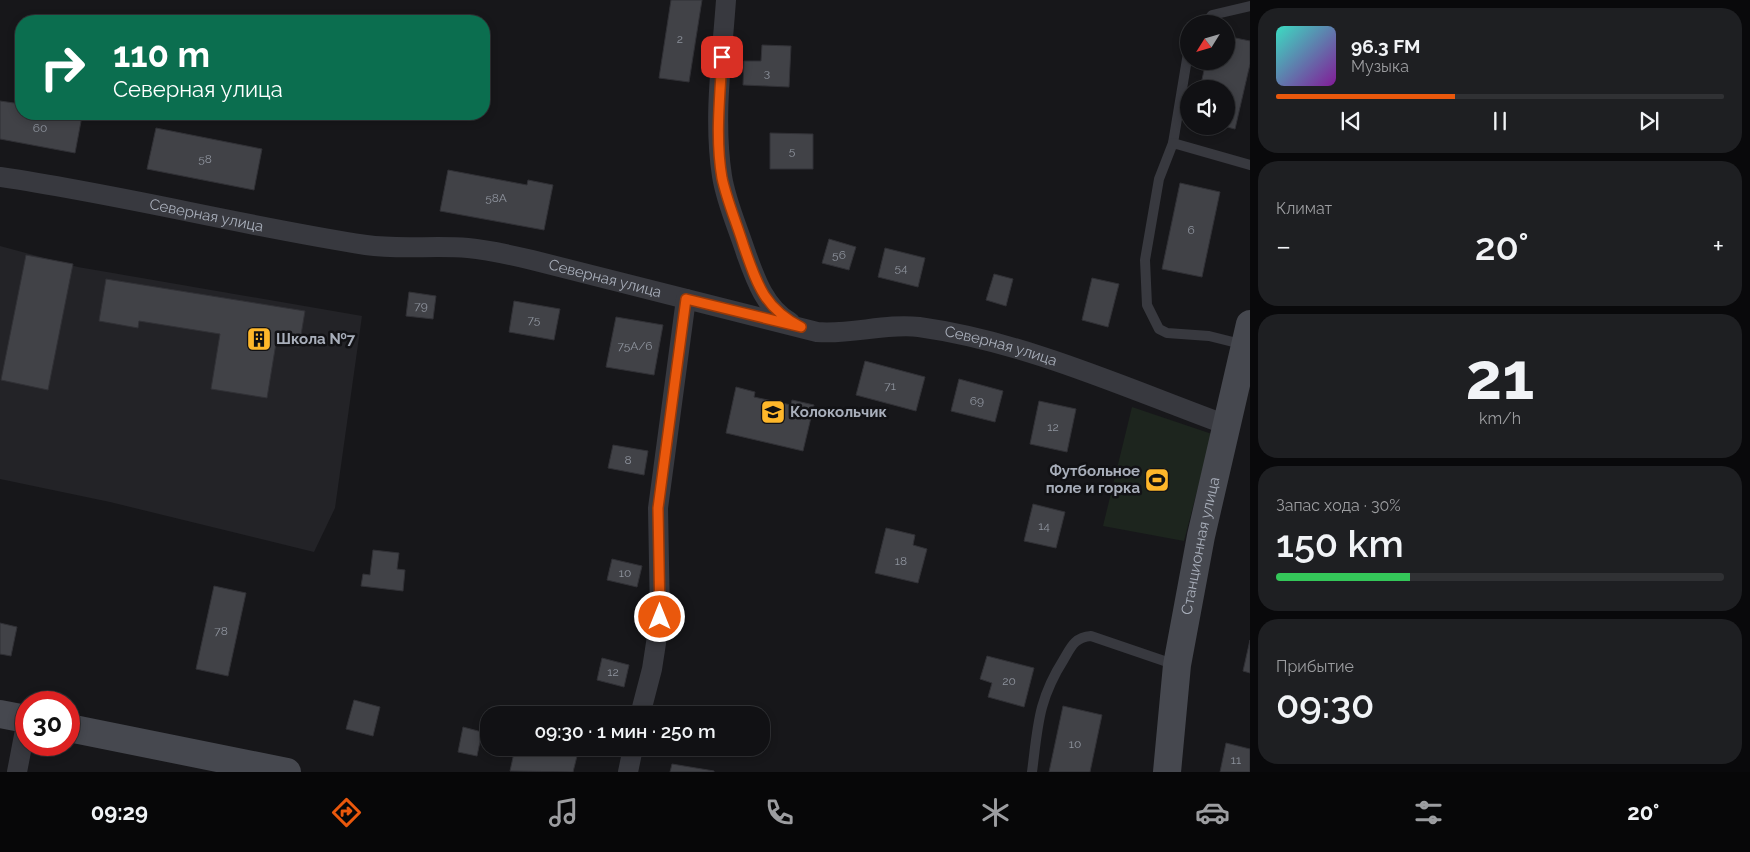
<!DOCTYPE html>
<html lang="ru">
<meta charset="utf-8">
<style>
:root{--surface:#111114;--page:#1e1f22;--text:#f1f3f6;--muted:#9c9da0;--line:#303134;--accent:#ea580c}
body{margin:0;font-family:Raleway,sans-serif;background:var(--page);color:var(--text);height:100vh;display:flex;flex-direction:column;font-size:19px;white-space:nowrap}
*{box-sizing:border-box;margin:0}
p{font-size:16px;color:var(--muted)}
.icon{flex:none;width:28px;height:28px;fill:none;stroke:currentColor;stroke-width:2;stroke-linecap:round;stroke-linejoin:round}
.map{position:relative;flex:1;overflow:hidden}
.panel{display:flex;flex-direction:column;gap:8px;padding:8px;background:#09090b;width:500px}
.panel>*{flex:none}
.top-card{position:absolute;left:15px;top:15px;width:475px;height:105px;border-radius:20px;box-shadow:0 2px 8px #0003,0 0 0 1px var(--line);background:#0b6e4f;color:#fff;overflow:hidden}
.needle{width:32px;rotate:233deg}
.controls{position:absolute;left:1180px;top:15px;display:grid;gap:10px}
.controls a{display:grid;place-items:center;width:55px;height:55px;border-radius:50%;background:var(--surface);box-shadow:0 2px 8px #0003,0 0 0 1px var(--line);font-size:25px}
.speed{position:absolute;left:15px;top:691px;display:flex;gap:10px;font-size:25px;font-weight:700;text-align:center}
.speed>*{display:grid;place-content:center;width:65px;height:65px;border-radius:50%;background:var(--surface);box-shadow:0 2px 8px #0003,0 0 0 1px var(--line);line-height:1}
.speed .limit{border:8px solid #d22;background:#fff;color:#111}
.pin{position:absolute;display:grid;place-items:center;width:42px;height:42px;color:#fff;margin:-21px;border-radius:10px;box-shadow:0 2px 8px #0006}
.me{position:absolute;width:55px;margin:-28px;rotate:0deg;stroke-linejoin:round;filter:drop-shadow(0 0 4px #0008)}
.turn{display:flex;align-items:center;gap:18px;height:105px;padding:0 15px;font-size:22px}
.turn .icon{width:65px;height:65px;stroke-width:2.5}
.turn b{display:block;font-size:35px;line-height:42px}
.big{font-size:38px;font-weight:600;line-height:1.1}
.panel .widget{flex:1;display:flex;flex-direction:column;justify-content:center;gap:8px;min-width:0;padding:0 18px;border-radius:20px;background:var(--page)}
.panel .dial{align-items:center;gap:0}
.dial b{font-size:65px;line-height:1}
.song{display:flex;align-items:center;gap:15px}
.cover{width:60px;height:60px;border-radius:8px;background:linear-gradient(135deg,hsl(170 70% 55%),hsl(290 70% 35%))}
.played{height:5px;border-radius:2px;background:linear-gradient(90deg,var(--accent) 40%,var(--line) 40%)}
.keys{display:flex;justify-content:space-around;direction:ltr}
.heat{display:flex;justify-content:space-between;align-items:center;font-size:28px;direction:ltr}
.charge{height:8px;border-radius:4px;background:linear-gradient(90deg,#34c759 30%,var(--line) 0)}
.trip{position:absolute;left:480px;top:706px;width:290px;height:50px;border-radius:20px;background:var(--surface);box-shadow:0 2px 8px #0003,0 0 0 1px var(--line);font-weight:600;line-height:50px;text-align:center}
.dock{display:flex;height:80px;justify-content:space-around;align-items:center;background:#070708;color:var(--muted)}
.dock .icon{width:35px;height:35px}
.dock .active{color:var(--accent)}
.dock b{font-size:22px;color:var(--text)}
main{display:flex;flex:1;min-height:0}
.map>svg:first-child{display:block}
</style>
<main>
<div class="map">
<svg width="1250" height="772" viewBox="0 0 1250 772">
<rect width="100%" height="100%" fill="#17171a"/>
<polygon fill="#232327" points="0,246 78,267 362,316 335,508 314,552 110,502 0,479"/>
<polygon fill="#1d251e" points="1132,407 1212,434 1184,541 1103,526"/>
<g fill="#414247" stroke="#313136">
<polygon points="671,0 702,0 689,82 659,78"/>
<polygon points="1226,36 1250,41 1250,64 1235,129 1223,126 1226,126 1226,89 1200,89 1206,61 1226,61"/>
<polygon points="762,45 791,46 789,87 743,85 744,61 761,61"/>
<polygon points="0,101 21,104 21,114 82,116 75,153 0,139"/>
<polygon points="156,128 262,149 254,190 147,169"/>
<polygon points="770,133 813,134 813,169 770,169"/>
<polygon points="448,170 527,185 528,180 553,185 544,230 440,211"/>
<polygon points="1180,183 1220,192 1202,277 1162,269"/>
<polygon points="829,239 856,247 849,270 822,263"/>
<polygon points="885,248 925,258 918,287 878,277"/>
<polygon points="26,255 73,264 48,390 1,380"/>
<polygon points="994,274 1013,279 1006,306 986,300"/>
<polygon points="1092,278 1119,284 1108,327 1082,320"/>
<polygon points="106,279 305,311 299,347 276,343 267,398 211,389 220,334 139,321 138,328 99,321"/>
<polygon points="409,292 436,296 433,319 406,316"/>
<polygon points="514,301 560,309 554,340 509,332"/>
<polygon points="616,317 663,325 654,375 606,367"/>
<polygon points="865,361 925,377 916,411 856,395"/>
<polygon points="959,379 1003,391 995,422 951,411"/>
<polygon points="736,387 755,392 754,397 791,405 792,400 814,405 803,451 726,433"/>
<polygon points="1039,401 1076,409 1067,452 1030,444"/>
<polygon points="613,445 648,451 644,475 608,468"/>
<polygon points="1033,504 1065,512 1056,548 1024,541"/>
<polygon points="886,528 915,535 913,545 927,549 918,583 875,573"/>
<polygon points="373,550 399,553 397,569 405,570 403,591 361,586 363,574 370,575"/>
<polygon points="612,559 642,566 637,587 607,580"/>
<polygon points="214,586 246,593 228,676 196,669"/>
<polygon points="0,623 17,627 11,656 0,654"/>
<polygon points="1250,640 1250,673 1243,671"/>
<polygon points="987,656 1034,668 1024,707 988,697 992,683 980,679"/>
<polygon points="602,658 629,665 624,687 597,680"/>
<polygon points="354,700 380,707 373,736 346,729"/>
<polygon points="1063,706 1102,715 1090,772 1049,772"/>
<polygon points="463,727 482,732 477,756 458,752"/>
<polygon points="1226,743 1250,749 1250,772 1220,772"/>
<polygon points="515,748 559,748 578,752 573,772 510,771"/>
<polygon points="672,764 714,771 714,772 670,772"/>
</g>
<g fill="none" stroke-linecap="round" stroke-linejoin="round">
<g stroke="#38393f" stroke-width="10">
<polyline points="1205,24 1212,15 1250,6"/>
<polyline points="1173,143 1189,47"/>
<polyline points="1245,345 1209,336 1167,333 1159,329 1147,305 1145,260 1159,179 1173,143 1250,165"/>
<path d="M1032,772C1038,725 1038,700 1064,659C1071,647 1075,637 1091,636L1176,665"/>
</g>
<g stroke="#38393f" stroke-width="20">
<path d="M726,0C722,58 713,118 722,176C726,202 738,228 746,253C755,278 765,308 790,322"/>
<path id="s1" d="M0,177C123,195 243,226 366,245C400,250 434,245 468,248C490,250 511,255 532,260L817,332C851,335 885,323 919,327C1026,342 1126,388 1227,425"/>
<polyline points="640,715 652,669 660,617 658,508 686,299"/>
<polyline points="17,772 26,725"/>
<polyline points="628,772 633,748"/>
</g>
<g stroke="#46484f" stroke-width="28">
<polyline points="0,714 26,719"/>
<polyline points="69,728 287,772"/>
<path id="s2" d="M1167,772L1177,665L1201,536L1250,324"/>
</g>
</g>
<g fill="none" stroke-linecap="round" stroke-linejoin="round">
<defs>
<path id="route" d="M660,617L658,508L686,299L801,327C764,308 757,284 744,247C737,224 727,201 722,178C715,138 720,97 722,57"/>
</defs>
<use href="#route" stroke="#983908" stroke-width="12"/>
<use href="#route" stroke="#ea580c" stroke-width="9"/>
</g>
<defs>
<symbol id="building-square" viewBox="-11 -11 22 22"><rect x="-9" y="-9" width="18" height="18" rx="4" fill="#feb72a" stroke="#121215"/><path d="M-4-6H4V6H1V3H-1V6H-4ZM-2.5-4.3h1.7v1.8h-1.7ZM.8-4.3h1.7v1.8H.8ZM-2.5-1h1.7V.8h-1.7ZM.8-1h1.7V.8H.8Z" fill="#111"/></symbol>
<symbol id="school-square" viewBox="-11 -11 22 22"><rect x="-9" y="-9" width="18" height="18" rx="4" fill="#feb72a" stroke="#121215"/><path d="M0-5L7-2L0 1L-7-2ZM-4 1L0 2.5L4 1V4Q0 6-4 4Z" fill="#111"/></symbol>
<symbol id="stadium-square" viewBox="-11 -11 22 22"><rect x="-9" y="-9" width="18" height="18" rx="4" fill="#feb72a" stroke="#121215"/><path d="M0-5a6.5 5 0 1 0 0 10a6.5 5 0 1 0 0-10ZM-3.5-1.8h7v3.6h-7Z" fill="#111"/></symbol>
</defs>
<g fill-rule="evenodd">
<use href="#building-square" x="245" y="325" width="28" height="28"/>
<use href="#school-square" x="759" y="398" width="28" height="28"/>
<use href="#stadium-square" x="1143" y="466" width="28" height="28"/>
</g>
<g text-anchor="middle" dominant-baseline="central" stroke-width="5" stroke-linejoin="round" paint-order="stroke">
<g font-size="12" fill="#8e939d">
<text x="680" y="39">2</text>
<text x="767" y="73">3</text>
<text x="40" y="128">60</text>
<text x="792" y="151">5</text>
<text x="205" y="159">58</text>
<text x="496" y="198">58А</text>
<text x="1191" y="230">6</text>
<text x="839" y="255">56</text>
<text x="901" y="268">54</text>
<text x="421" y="306">79</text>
<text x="534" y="320">75</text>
<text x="635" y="346">75А/6</text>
<text x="890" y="386">71</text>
<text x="977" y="401">69</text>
<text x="1053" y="427">12</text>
<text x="628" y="460">8</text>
<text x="1044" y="526">14</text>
<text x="901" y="561">18</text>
<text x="625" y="573">10</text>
<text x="221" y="631">78</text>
<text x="613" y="672">12</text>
<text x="1009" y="681">20</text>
<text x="1075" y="744">10</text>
<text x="1236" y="760">11</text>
</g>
<g font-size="15" fill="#a8aeba" stroke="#121215">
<text stroke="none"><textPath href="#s1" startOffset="210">Северная улица</textPath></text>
<text stroke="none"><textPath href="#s1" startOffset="615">Северная улица</textPath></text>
<text stroke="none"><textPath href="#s1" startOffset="1020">Северная улица</textPath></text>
<text stroke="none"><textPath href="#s2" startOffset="229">Станционная улица</textPath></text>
</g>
<g font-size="15" font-weight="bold" fill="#a8aeba" stroke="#121215" text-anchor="start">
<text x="276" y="339">Школа №7</text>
<text x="790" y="412">Колокольчик</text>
<text x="1140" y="471" text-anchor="end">Футбольное<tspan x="1140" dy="17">поле и горка</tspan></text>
</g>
</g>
</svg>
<div class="controls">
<a><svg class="needle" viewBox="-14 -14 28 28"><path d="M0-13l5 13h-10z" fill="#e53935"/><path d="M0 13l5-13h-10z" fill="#9c9da0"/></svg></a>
<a><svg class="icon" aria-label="sound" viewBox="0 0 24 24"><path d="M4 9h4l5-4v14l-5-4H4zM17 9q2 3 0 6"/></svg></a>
</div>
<div class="speed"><div class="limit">30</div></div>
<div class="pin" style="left:722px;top:57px;background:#d93025"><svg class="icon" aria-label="arrive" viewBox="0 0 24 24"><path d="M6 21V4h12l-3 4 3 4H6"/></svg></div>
<svg class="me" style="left:660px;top:617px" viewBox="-20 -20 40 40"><circle r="17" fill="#ea580c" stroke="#fff" stroke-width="3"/><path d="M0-11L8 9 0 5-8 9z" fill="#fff"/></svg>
<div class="trip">09:30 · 1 мин · 250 m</div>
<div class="top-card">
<div class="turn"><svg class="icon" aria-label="right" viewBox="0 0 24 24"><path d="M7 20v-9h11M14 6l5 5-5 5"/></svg><div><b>110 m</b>Северная улица</div></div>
</div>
</div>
<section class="panel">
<div class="widget">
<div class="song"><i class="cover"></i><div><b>96.3 FM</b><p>Музыка</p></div></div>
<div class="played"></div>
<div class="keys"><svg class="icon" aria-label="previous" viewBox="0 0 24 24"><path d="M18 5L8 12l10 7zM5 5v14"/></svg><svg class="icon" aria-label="pause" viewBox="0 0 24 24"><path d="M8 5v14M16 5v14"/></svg><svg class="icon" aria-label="next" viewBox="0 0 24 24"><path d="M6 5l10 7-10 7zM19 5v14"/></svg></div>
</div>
<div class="widget"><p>Климат</p>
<div class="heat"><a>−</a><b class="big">20°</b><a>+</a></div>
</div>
<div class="widget dial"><b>21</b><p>km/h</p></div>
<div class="widget"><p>Запас хода · 30%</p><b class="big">150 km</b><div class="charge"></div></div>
<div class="widget"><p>Прибытие</p><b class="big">09:30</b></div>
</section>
</main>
<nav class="dock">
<b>09:29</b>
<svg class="icon active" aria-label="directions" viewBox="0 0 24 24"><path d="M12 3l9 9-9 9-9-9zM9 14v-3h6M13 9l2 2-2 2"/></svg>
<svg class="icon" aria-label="music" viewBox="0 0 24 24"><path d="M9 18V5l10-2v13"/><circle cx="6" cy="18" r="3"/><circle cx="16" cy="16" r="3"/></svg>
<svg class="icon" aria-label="phone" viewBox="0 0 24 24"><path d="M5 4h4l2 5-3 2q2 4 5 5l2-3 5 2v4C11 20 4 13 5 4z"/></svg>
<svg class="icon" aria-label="climate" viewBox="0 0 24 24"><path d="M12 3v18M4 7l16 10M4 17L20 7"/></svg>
<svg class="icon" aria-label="car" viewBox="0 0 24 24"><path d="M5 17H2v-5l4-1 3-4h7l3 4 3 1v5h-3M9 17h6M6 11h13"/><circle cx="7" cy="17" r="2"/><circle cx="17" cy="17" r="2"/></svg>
<svg class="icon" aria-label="filters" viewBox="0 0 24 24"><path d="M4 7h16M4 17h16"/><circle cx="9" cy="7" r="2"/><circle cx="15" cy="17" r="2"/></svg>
<b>20°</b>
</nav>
